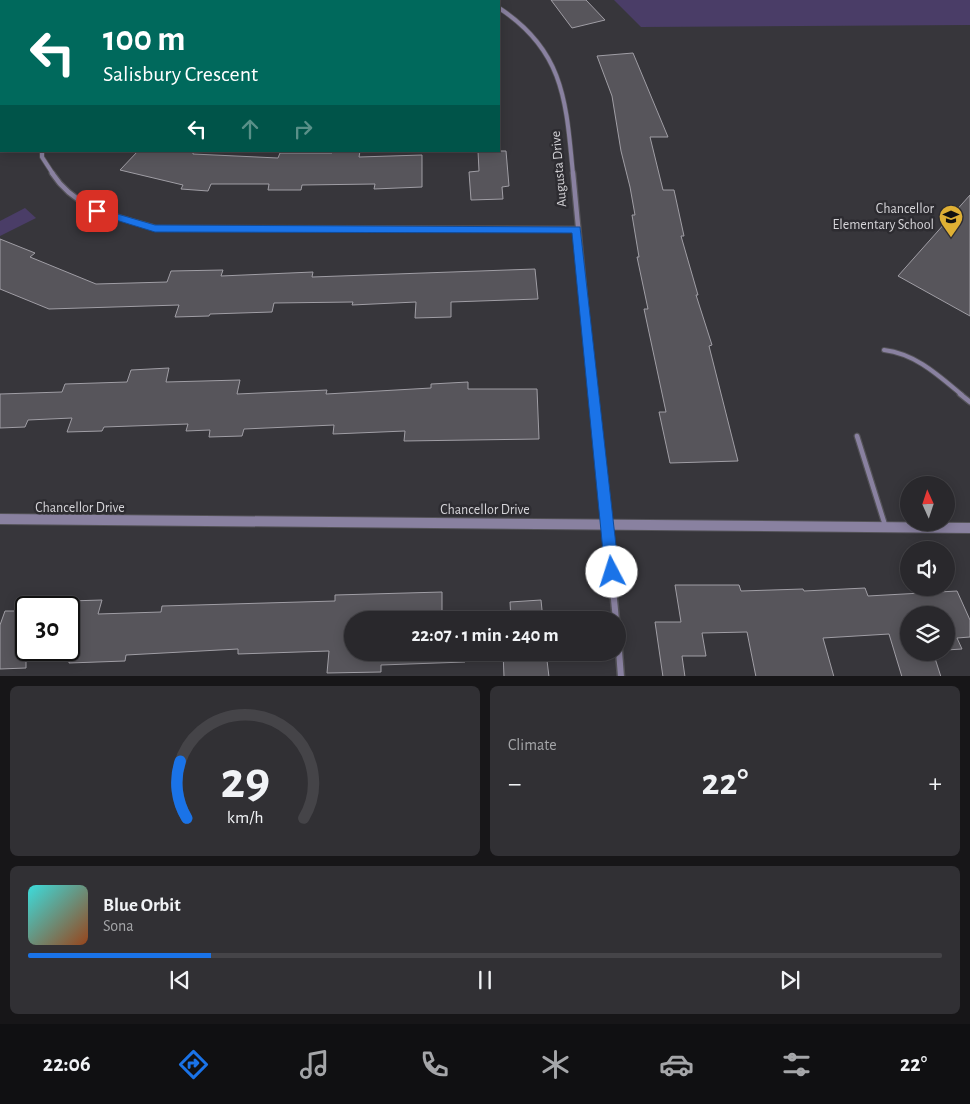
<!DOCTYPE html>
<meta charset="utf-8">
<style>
:root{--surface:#29282c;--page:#313034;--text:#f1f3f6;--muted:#a5a6a9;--line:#454448;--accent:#1a73e8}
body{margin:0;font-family:"Alegreya Sans",sans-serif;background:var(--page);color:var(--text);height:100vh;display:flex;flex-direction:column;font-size:19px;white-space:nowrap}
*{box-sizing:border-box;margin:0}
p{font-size:16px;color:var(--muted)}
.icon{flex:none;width:28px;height:28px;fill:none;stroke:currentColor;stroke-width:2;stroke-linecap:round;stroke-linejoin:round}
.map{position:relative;height:676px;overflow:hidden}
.side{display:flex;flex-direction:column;gap:10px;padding:10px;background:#171618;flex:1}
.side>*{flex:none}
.banner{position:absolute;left:0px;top:0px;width:500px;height:152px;box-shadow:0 2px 12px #0003,0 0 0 1px var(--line);background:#00695c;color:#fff;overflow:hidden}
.needle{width:32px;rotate:357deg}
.fabs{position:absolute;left:900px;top:476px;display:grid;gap:10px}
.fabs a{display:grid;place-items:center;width:55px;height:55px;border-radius:50%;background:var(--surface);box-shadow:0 2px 12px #0003,0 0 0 1px var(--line);font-size:25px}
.speed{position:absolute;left:15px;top:596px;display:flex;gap:10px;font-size:25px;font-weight:700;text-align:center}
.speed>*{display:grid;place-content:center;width:65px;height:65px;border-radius:50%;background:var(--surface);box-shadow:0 2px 12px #0003,0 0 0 1px var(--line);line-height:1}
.speed .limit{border:2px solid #111;border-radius:8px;background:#fff;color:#111}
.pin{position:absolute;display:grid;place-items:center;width:42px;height:42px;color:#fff;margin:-21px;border-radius:10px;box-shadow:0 2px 8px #0006}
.me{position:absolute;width:55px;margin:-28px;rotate:355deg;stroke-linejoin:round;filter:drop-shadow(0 0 4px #0008)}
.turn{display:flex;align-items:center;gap:18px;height:105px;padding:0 20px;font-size:22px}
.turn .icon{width:65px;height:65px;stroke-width:2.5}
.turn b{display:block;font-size:35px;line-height:42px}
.lanes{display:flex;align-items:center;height:48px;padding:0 20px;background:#0003;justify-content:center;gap:25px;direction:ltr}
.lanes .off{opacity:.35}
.big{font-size:38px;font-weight:700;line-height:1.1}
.side .tile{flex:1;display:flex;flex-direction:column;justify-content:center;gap:8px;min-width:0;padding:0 18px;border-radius:8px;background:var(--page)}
.side .dial{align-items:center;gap:0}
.dial svg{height:130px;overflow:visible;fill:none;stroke:var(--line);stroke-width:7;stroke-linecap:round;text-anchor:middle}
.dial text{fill:var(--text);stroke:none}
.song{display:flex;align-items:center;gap:15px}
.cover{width:60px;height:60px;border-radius:8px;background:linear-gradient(135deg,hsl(180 70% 55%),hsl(20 70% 35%))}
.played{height:5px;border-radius:2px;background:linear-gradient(90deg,var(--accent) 20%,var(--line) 20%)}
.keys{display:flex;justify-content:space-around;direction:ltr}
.heat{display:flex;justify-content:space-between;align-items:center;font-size:28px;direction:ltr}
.side .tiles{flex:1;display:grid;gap:10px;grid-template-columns:1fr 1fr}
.tile:last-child{grid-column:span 2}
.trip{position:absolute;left:344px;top:611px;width:282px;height:50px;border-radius:25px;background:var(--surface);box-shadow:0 2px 12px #0003,0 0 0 1px var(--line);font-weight:700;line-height:50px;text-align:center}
.menu{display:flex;height:80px;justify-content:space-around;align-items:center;background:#101012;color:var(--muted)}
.menu .icon{width:35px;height:35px}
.menu .selected{color:var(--accent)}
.menu b{font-size:22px;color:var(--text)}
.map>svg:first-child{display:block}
</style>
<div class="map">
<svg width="970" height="677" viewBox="0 0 970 677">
<rect width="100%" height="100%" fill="#37363b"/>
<g fill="#4a3d67">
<polygon points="614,0 970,0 970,25 641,27"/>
<polygon points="25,208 36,218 0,236 0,221"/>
</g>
<g fill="#57555b" stroke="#a09ea5">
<polygon points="551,0 586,0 605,20 572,28"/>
<polygon points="633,53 668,137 650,137 663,190 674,190 684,236 681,236 698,295 696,295 712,345 709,346 738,461 670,463 659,412 666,412 644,309 648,309 637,257 639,257 632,215 635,215 630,187 621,151 612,96 597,56"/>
<polygon points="138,151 193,151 193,154 278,158 280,153 332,153 332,151 360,151 359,157 422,155 422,187 374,189 375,184 302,185 301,190 268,190 269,184 211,184 208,191 181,189 183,185 120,170"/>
<polygon points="478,151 506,151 509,186 502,187 503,199 471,200 469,172 479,171"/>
<polygon points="970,195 970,316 898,276"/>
<polygon points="0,239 35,253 30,257 96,284 167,282 171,271 223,270 221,276 313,272 312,277 535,269 538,299 451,302 451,317 415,318 416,302 352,305 353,302 274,303 272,312 210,314 209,316 175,317 179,305 49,309 0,289"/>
<polygon points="169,368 166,382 240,380 237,394 327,390 326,394 431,388 431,384 468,382 468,389 537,389 539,439 404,441 405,431 333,434 334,425 244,429 242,436 209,437 210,430 186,431 188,424 104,427 102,431 67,432 72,418 28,420 25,427 0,428 0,394 62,392 65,384 127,382 131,370"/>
<polygon points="675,585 739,585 741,591 803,589 804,591 865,588 868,596 957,591 970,620 970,637 957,638 962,649 946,650 946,615 909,615 909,652 933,652 941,677 902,677 889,634 823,638 834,677 756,677 747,632 702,633 706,656 682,656 685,677 663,677 655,622 681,622"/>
<polygon points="442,592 442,612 465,611 465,620 352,620 352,652 465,652 465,662 381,665 381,672 327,673 329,651 238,654 238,649 126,655 125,661 69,663 69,601 102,600 98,614 161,612 162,606 335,601 335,595"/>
<polygon points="541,600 543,620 511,620 510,602"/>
<polygon points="5,611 26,611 26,668 0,669 0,625"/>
<polygon points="503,652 546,652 549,677 504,677"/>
</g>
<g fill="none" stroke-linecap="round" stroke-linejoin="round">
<defs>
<path id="service-far1" d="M884,350C916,354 938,375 962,395"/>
<g id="service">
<polyline points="960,394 970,402"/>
<polyline points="857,436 885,525"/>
</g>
<g id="minor-far2">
<polyline points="485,0 488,1"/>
<polyline points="435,1 437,0"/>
<path d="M499,8C565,51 566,103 573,174"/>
<polyline points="42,151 42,157 53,174"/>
</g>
<g id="minor-far1">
<path d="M52,173C76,210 115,216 155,228L577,229"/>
<polyline points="573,173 594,395"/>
</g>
<g id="minor">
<polyline points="594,394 616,620"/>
<polyline points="618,638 621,677"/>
</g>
<polygon id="tertiary" points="0,514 970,523 970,533 0,524"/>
</defs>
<use href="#service-far1" stroke="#535257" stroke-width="6"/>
<use href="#service" stroke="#535257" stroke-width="7"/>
<use href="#minor-far2" stroke="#535257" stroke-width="5.5"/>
<use href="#minor-far1" stroke="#535257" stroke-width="7"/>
<use href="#minor" stroke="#535257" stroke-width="9"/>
<use href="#tertiary" stroke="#535257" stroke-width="2"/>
<use href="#service-far1" stroke="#8981a0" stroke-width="4"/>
<use href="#service" stroke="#8981a0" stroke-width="4.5"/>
<use href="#minor-far2" stroke="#8981a0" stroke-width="4"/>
<use href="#minor-far1" stroke="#8981a0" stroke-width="4.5"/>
<use href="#minor" stroke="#8981a0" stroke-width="6"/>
<use href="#tertiary" fill="#8981a0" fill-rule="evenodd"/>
</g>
<polygon fill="#1a73e8" stroke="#114b97" points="97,208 155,225 580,227 619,572 617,577 612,579 607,577 605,572 572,233 155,232 93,213 92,211"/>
<defs>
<symbol id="school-pin" viewBox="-11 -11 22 30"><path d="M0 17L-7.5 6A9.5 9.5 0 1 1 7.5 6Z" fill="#dfb034" stroke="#2d2c31"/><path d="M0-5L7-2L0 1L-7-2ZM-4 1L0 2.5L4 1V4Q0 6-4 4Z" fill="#111"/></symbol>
</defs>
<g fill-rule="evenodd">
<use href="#school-pin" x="937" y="203" width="28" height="38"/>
</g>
<g text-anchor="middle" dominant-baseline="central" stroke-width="5" stroke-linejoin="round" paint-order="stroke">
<g font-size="14" fill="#d5d4d8" stroke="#2d2c31">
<text transform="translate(559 169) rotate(-95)">Augusta Drive</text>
<text x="80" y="508">Chancellor Drive</text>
<text x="485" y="510">Chancellor Drive</text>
</g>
<g font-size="14" fill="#d5d4d8" stroke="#2d2c31" text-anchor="end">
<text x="934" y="209">Chancellor<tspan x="934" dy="16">Elementary School</tspan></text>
</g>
</g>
</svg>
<div class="fabs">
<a><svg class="needle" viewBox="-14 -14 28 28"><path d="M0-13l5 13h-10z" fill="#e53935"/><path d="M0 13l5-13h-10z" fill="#a5a6a9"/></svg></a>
<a><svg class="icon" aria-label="sound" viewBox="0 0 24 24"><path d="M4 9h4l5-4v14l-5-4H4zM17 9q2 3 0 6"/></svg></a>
<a><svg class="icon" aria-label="layers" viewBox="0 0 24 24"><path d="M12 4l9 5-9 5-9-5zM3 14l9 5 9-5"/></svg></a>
</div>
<div class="speed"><div class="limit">30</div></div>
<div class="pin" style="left:97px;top:211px;background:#d93025"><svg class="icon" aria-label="arrive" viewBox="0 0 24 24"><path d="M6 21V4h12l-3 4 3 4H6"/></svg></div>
<svg class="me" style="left:612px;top:572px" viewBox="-20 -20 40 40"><circle r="19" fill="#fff"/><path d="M0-13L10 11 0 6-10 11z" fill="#1a73e8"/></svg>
<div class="trip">22:07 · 1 min · 240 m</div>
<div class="banner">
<div class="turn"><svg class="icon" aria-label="left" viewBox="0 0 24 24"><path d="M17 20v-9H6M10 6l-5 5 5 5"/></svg><div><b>100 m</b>Salisbury Crescent</div></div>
<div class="lanes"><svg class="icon" aria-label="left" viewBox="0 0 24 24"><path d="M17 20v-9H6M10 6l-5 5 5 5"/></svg><svg class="icon off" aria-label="ahead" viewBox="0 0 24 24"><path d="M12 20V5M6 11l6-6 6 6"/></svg><svg class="icon off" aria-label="right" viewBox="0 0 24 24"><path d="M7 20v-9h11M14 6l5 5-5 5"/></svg></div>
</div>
</div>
<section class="side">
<div class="tiles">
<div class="tile dial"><svg viewBox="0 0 100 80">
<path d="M14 69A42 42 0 1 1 86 69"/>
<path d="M14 69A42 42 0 0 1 10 34" stroke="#1a73e8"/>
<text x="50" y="56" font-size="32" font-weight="700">29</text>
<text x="50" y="72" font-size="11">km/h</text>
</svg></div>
<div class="tile"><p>Climate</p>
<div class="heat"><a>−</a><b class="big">22°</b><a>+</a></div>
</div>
<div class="tile">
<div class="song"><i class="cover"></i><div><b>Blue Orbit</b><p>Sona</p></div></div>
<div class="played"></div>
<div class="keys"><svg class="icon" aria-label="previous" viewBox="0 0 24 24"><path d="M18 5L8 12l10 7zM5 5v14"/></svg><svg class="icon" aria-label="pause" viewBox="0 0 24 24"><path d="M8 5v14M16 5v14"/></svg><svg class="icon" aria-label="next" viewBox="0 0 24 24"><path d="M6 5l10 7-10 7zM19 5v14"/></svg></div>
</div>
</div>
</section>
<nav class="menu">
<b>22:06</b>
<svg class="icon selected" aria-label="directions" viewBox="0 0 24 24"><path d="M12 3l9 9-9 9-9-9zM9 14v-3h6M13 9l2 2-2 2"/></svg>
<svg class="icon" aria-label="music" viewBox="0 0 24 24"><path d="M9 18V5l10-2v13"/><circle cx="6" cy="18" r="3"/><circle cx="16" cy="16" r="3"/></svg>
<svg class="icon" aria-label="phone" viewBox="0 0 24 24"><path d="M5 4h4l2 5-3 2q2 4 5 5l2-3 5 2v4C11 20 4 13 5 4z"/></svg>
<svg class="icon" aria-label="climate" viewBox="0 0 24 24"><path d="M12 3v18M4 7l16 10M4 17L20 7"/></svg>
<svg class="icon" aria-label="car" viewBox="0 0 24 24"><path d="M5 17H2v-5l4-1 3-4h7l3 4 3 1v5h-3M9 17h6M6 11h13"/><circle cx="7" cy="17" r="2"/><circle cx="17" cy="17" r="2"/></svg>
<svg class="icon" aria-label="filters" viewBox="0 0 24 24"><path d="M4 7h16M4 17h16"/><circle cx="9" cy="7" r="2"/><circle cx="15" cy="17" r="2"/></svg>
<b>22°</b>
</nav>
